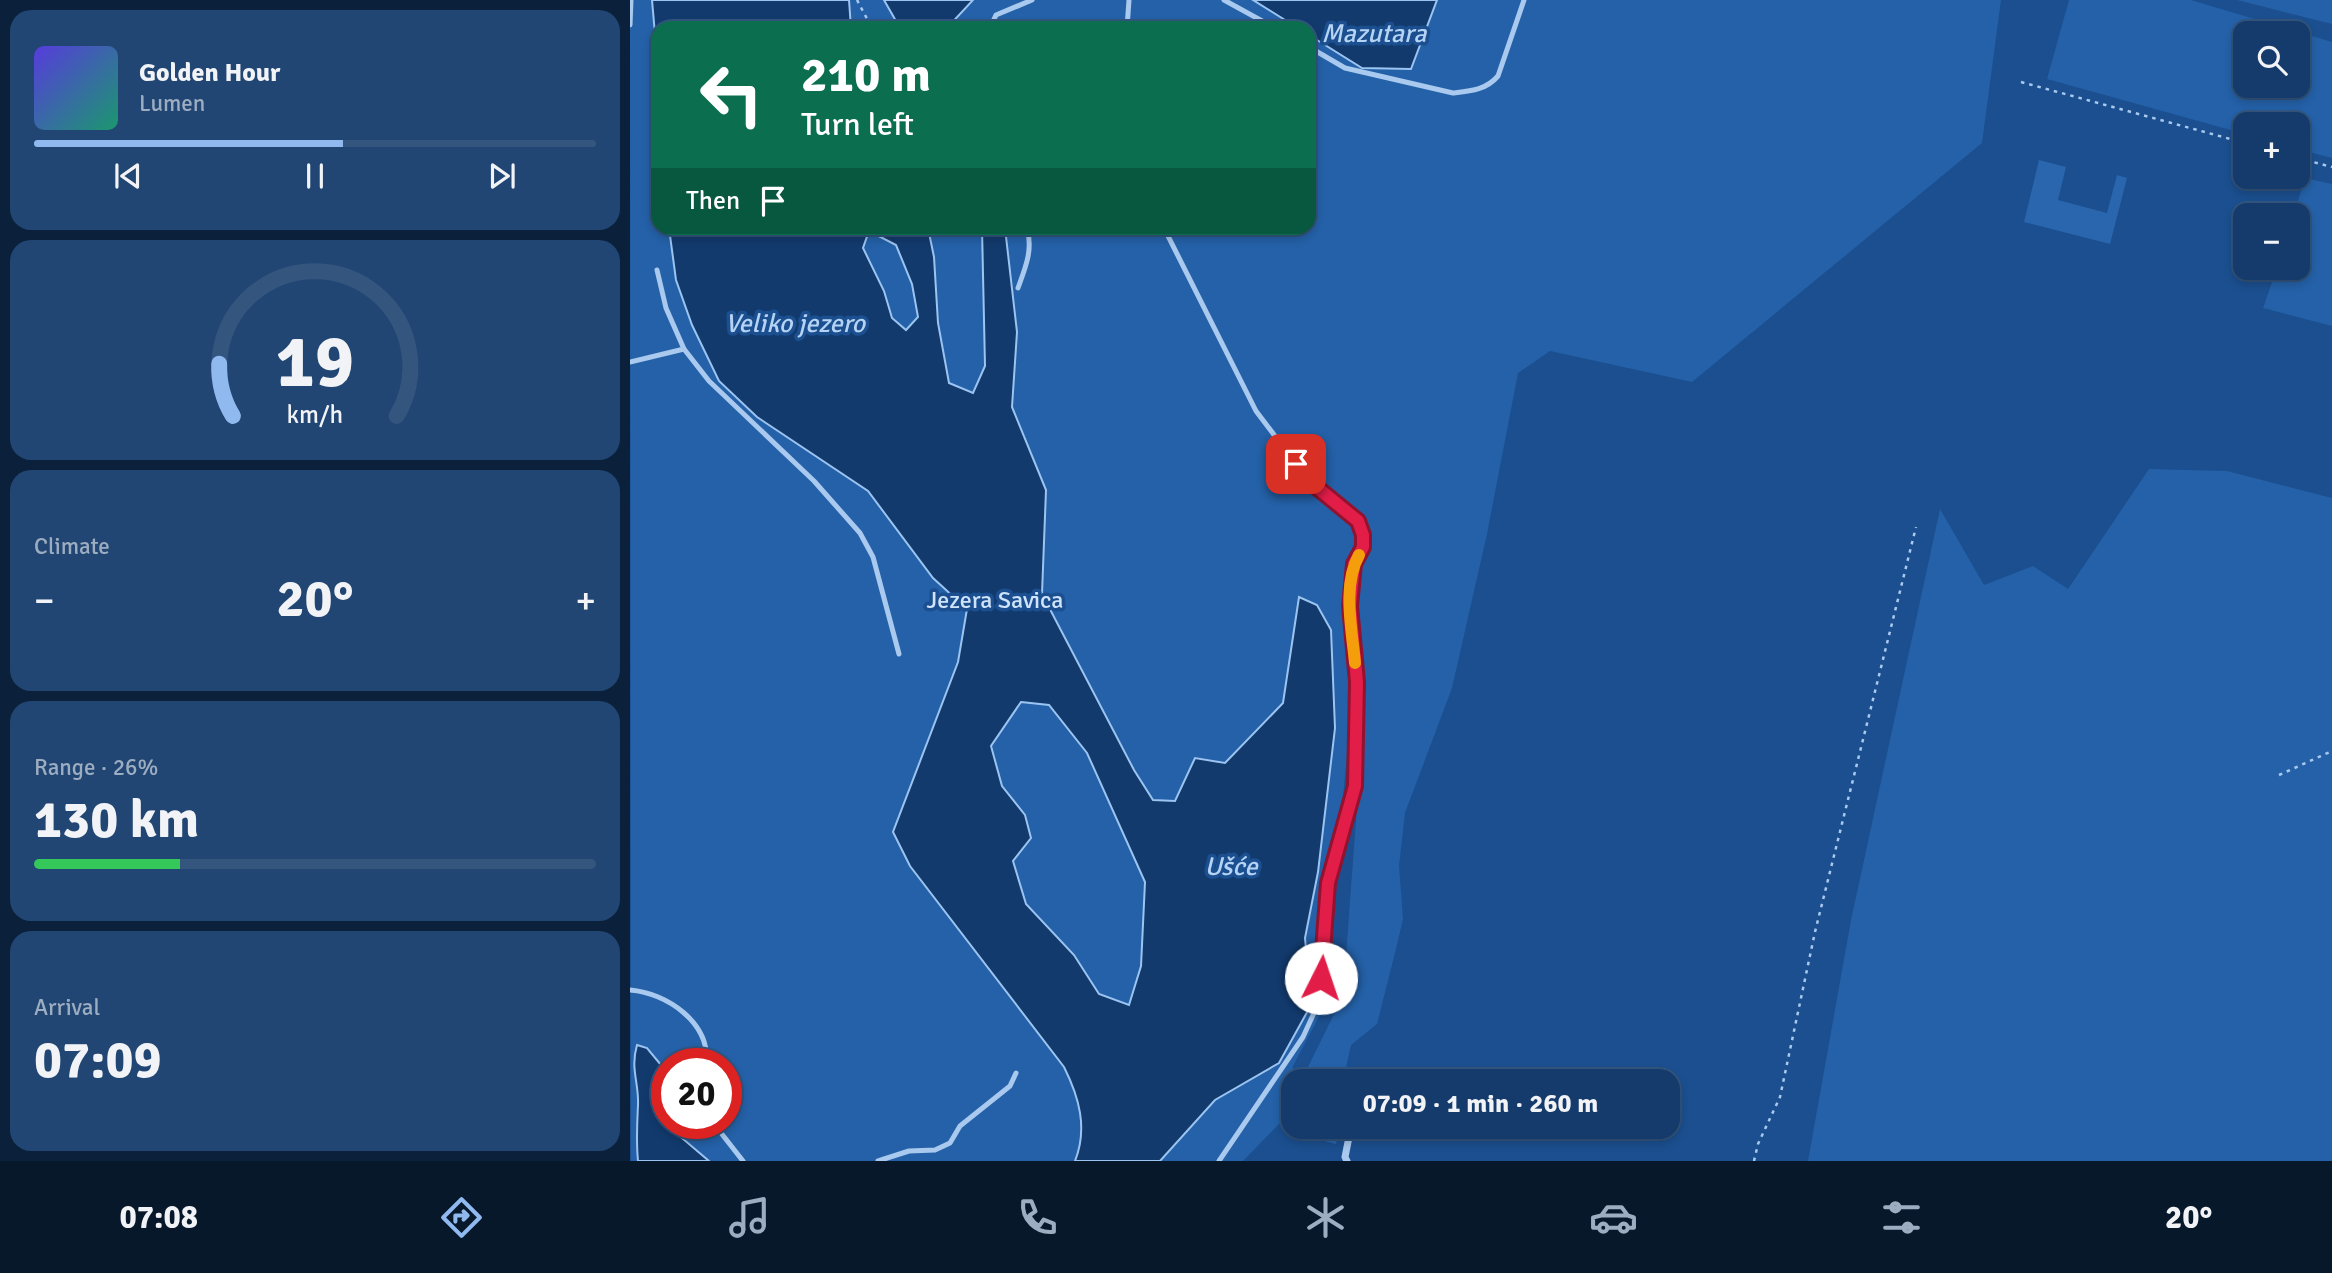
<!DOCTYPE html>
<meta charset="utf-8">
<style>
:root{--surface:#143b6b;--page:#214673;--text:#f1f3f6;--muted:#9dadc1;--line:#33557e;--accent:#90b9f0}
body{margin:0;font-family:Signika,sans-serif;background:var(--page);color:var(--text);height:100vh;display:flex;flex-direction:column;font-size:26px;white-space:nowrap}
*{box-sizing:border-box;margin:0}
p{font-size:23px;color:var(--muted)}
.icon{flex:none;width:38px;height:38px;fill:none;stroke:currentColor;stroke-width:2;stroke-linecap:round;stroke-linejoin:round}
.map{position:relative;flex:1;overflow:hidden}
.drawer{display:flex;flex-direction:column;gap:10px;padding:10px;background:#0b203b;width:630px}
.drawer>*{flex:none}
.hud{position:absolute;left:21px;top:21px;width:665px;height:214px;border-radius:21px;box-shadow:0 4px 10px #0003,0 0 0 2px var(--line);background:#0b6e4f;color:#fff;overflow:hidden}
.controls{position:absolute;left:1603px;top:21px;display:grid;gap:14px}
.controls a{display:grid;place-items:center;width:77px;height:77px;border-radius:14px;background:var(--surface);box-shadow:0 4px 10px #0003,0 0 0 2px var(--line);font-size:35px}
.speed{position:absolute;left:21px;top:1048px;display:flex;gap:14px;font-size:35px;font-weight:700;text-align:center}
.speed>*{display:grid;place-content:center;width:91px;height:91px;border-radius:50%;background:var(--surface);box-shadow:0 4px 10px #0003,0 0 0 2px var(--line);line-height:1}
.speed .limit{border:10px solid #d22;background:#fff;color:#111}
.pin{position:absolute;display:grid;place-items:center;width:60px;height:60px;color:#fff;margin:-30px;border-radius:14px;box-shadow:0 4px 10px #0006}
.me{position:absolute;width:77px;margin:-38px;rotate:4deg;stroke-linejoin:round;filter:drop-shadow(0 0 5px #0008)}
.turn{display:flex;align-items:center;gap:24px;height:147px;padding:0 35px;font-size:32px}
.turn .icon{width:91px;height:91px;stroke-width:2.5}
.turn b{display:block;font-size:49px;line-height:60px}
.then{display:flex;align-items:center;height:66px;padding:0 35px;background:#0003;gap:14px;font-size:26px}
.big{font-size:52px;font-weight:700;line-height:1.1}
.drawer .card{flex:1;display:flex;flex-direction:column;justify-content:center;gap:10px;min-width:0;padding:0 24px;border-radius:21px;background:var(--page)}
.drawer .dial{align-items:center;gap:0}
.dial svg{height:182px;overflow:visible;fill:none;stroke:var(--line);stroke-width:7;stroke-linecap:round;text-anchor:middle}
.dial text{fill:var(--text);stroke:none}
.song{display:flex;align-items:center;gap:21px}
.cover{width:84px;height:84px;border-radius:10px;background:linear-gradient(135deg,hsl(250 70% 55%),hsl(160 70% 35%))}
.played{height:7px;border-radius:4px;background:linear-gradient(90deg,var(--accent) 55%,var(--line) 55%)}
.keys{display:flex;justify-content:space-around;direction:ltr}
.heat{display:flex;justify-content:space-between;align-items:center;font-size:38px;direction:ltr}
.charge{height:10px;border-radius:5px;background:linear-gradient(90deg,#34c759 26%,var(--line) 0)}
.trip{position:absolute;left:651px;top:1069px;width:399px;height:70px;border-radius:21px;background:var(--surface);box-shadow:0 4px 10px #0003,0 0 0 2px var(--line);font-weight:700;line-height:70px;text-align:center}
.tabs{display:flex;height:112px;justify-content:space-around;align-items:center;background:#08182b;color:var(--muted)}
.tabs .icon{width:49px;height:49px}
.tabs .selected{color:var(--accent)}
.tabs b{font-size:32px;color:var(--text)}
main{display:flex;flex:1;min-height:0}
.map>svg:first-child{display:block}
</style>
<main>
<section class="drawer">
<div class="card">
<div class="song"><i class="cover"></i><div><b>Golden Hour</b><p>Lumen</p></div></div>
<div class="played"></div>
<div class="keys"><svg class="icon" aria-label="previous" viewBox="0 0 24 24"><path d="M18 5L8 12l10 7zM5 5v14"/></svg><svg class="icon" aria-label="pause" viewBox="0 0 24 24"><path d="M8 5v14M16 5v14"/></svg><svg class="icon" aria-label="next" viewBox="0 0 24 24"><path d="M6 5l10 7-10 7zM19 5v14"/></svg></div>
</div>
<div class="card dial"><svg viewBox="0 0 100 80">
<path d="M14 69A42 42 0 1 1 86 69"/>
<path d="M14 69A42 42 0 0 1 8 46" stroke="#90b9f0"/>
<text x="50" y="56" font-size="32" font-weight="700">19</text>
<text x="50" y="72" font-size="11">km/h</text>
</svg></div>
<div class="card"><p>Climate</p>
<div class="heat"><a>−</a><b class="big">20°</b><a>+</a></div>
</div>
<div class="card"><p>Range · 26%</p><b class="big">130 km</b><div class="charge"></div></div>
<div class="card"><p>Arrival</p><b class="big">07:09</b></div>
</section>
<div class="map">
<svg width="1702" height="1161" viewBox="0 0 1702 1161">
<rect width="100%" height="100%" fill="#1b4f8f"/>
<g fill="#2461a8" fill-rule="evenodd">
<path d="M0,0H1371L1352,143L1062,382L920,351L888,373L857,534L822,688L775,813L769,866L773,919L767,945L747,1024L721,1045L713,1081H671L713,996L729,780L717,755L693,1009L663,1066V1125L655,1118L613,1161H1ZM28,28H679V228H28ZM37,1064H96V1124H37Z"/>
<path d="M1439,0H1561L1702,42V158L1668,149V124H1615V134L1417,79ZM1615,33H1668V86H1615Z"/>
<polygon points="1607,0 1702,0 1702,24"/>
<polygon points="1675,178 1702,184 1702,326 1633,308 1647,268 1668,268 1668,215 1664,215"/>
<polygon points="1519,469 1597,471 1702,498 1702,1161 1178,1161 1221,920 1310,509 1354,585 1403,566 1438,589"/>
</g>
<g fill="#123a6d" stroke="#9cc4f0" stroke-width="2" fill-rule="evenodd">
<polygon points="22,0 219,0 221,28 28,28 28,68"/>
<polygon points="254,0 343,0 317,28 270,28"/>
<polygon points="623,0 807,0 781,69 732,68 679,35 679,28 668,28"/>
<path d="M39,228H298L304,257L308,323L319,383L343,393L355,366L352,228H375L387,332L382,407L416,490L412,594L504,770L523,800L545,801L565,758L595,763L653,703L669,597L687,605L701,630L705,728L688,872L675,938L681,1005L649,1063L585,1100L530,1161H445C458,1128 449,1097 434,1067L280,866L263,832L328,662L337,609L303,578L238,491L127,417L89,381L62,325L46,280ZM239,231L266,245L282,284L288,317L276,330L262,318L254,291L233,248ZM391,702L419,705L457,753L515,882L511,966L499,1005L469,994L444,955L396,904L383,861L401,838L395,815L372,786L361,746Z"/>
<path d="M7,1045L17,1048L31,1065L37,1124H43L46,1133L79,1161H8C6,1140 7,1126 8,1105C9,1082 0,1069 7,1045Z"/>
</g>
<g fill="#2a66ad">
<polygon points="1409,160 1436,167 1428,200 1477,213 1487,175 1497,178 1480,244 1394,222"/>
<polygon points="690,1127 710,1127 706,1144 687,1139"/>
</g>
<g fill="none" stroke-linecap="round" stroke-linejoin="round">
<g stroke="#a9c9ee" stroke-width="2.5" stroke-dasharray="3.5 5" stroke-linecap="butt">
<polyline points="227,0 242,28"/>
<polyline points="1391,82 1615,143"/>
<polyline points="1668,158 1702,167"/>
<polyline points="1649,775 1702,751"/>
<polyline points="1124,1161 1128,1144 1150,1097 1185,932 1286,527"/>
</g>
<g stroke="#a9c9ee" stroke-width="5">
<polyline points="594,0 645,28"/>
<polyline points="0,25 1,0"/>
<polyline points="360,28 366,15 402,0"/>
<polyline points="497,28 499,0"/>
<path d="M679,47L715,68L823,93C841,91 856,90 868,76L894,0"/>
<polyline points="534,228 626,411 679,481 728,521 733,535 733,547 724,564 720,606 727,682 725,787 698,883 689,1002 673,1037 589,1161"/>
<polyline points="27,270 36,308 54,349"/>
<path d="M388,288C396,266 403,250 397,228"/>
<polyline points="0,362 54,349 79,381 184,481 230,533 243,557 269,654"/>
<path d="M0,990C37,993 81,1023 76,1064"/>
<polyline points="84,1124 113,1161"/>
<polyline points="248,1161 279,1151 305,1150 320,1143 330,1126 380,1086 386,1073"/>
</g>
<polyline stroke="#a9c9ee" stroke-width="7" points="717,1161 715,1157 721,1127"/>
</g>
<g fill="none" stroke-linecap="round" stroke-linejoin="round">
<defs>
<polyline id="route" points="666,464 679,481 728,521 733,535 733,547 724,564 720,606 727,682 725,786 698,883 691,978"/>
</defs>
<use href="#route" stroke="#92132f" stroke-width="18"/>
<use href="#route" stroke="#e11d48" stroke-width="12"/>
<path stroke="#f59e0b" stroke-width="12" d="M725,663C722,630 712,585 729,555"/>
</g>
<g text-anchor="middle" dominant-baseline="central" stroke-width="7" stroke-linejoin="round" paint-order="stroke">
<g font-size="24" fill="#cfe3fa" stroke="#1b4f8f">
<text x="365" y="600">Jezera Savica</text>
</g>
<g font-size="26" font-style="italic" fill="#b5d3f5" stroke="#1b4f8f">
<text x="744" y="34">Mazutara</text>
<text x="165" y="324">Veliko jezero</text>
<text x="601" y="867">Ušće</text>
</g>
</g>
</svg>
<div class="controls">
<a><svg class="icon" aria-label="search" viewBox="0 0 24 24"><circle cx="10" cy="10" r="6"/><path d="M15 15l6 6"/></svg></a>
<a>+</a>
<a>−</a>
</div>
<div class="speed"><div class="limit">20</div></div>
<div class="pin" style="left:666px;top:464px;background:#d93025"><svg class="icon" aria-label="arrive" viewBox="0 0 24 24"><path d="M6 21V4h12l-3 4 3 4H6"/></svg></div>
<svg class="me" style="left:691px;top:978px" viewBox="-20 -20 40 40"><circle r="19" fill="#fff"/><path d="M0-13L10 11 0 6-10 11z" fill="#e11d48"/></svg>
<div class="trip">07:09 · 1 min · 260 m</div>
<div class="hud">
<div class="turn"><svg class="icon" aria-label="left" viewBox="0 0 24 24"><path d="M17 20v-9H6M10 6l-5 5 5 5"/></svg><div><b>210 m</b>Turn left</div></div>
<div class="then">Then<svg class="icon" aria-label="arrive" viewBox="0 0 24 24"><path d="M6 21V4h12l-3 4 3 4H6"/></svg></div>
</div>
</div>
</main>
<nav class="tabs">
<b>07:08</b>
<svg class="icon selected" aria-label="directions" viewBox="0 0 24 24"><path d="M12 3l9 9-9 9-9-9zM9 14v-3h6M13 9l2 2-2 2"/></svg>
<svg class="icon" aria-label="music" viewBox="0 0 24 24"><path d="M9 18V5l10-2v13"/><circle cx="6" cy="18" r="3"/><circle cx="16" cy="16" r="3"/></svg>
<svg class="icon" aria-label="phone" viewBox="0 0 24 24"><path d="M5 4h4l2 5-3 2q2 4 5 5l2-3 5 2v4C11 20 4 13 5 4z"/></svg>
<svg class="icon" aria-label="climate" viewBox="0 0 24 24"><path d="M12 3v18M4 7l16 10M4 17L20 7"/></svg>
<svg class="icon" aria-label="car" viewBox="0 0 24 24"><path d="M5 17H2v-5l4-1 3-4h7l3 4 3 1v5h-3M9 17h6M6 11h13"/><circle cx="7" cy="17" r="2"/><circle cx="17" cy="17" r="2"/></svg>
<svg class="icon" aria-label="filters" viewBox="0 0 24 24"><path d="M4 7h16M4 17h16"/><circle cx="9" cy="7" r="2"/><circle cx="15" cy="17" r="2"/></svg>
<b>20°</b>
</nav>
